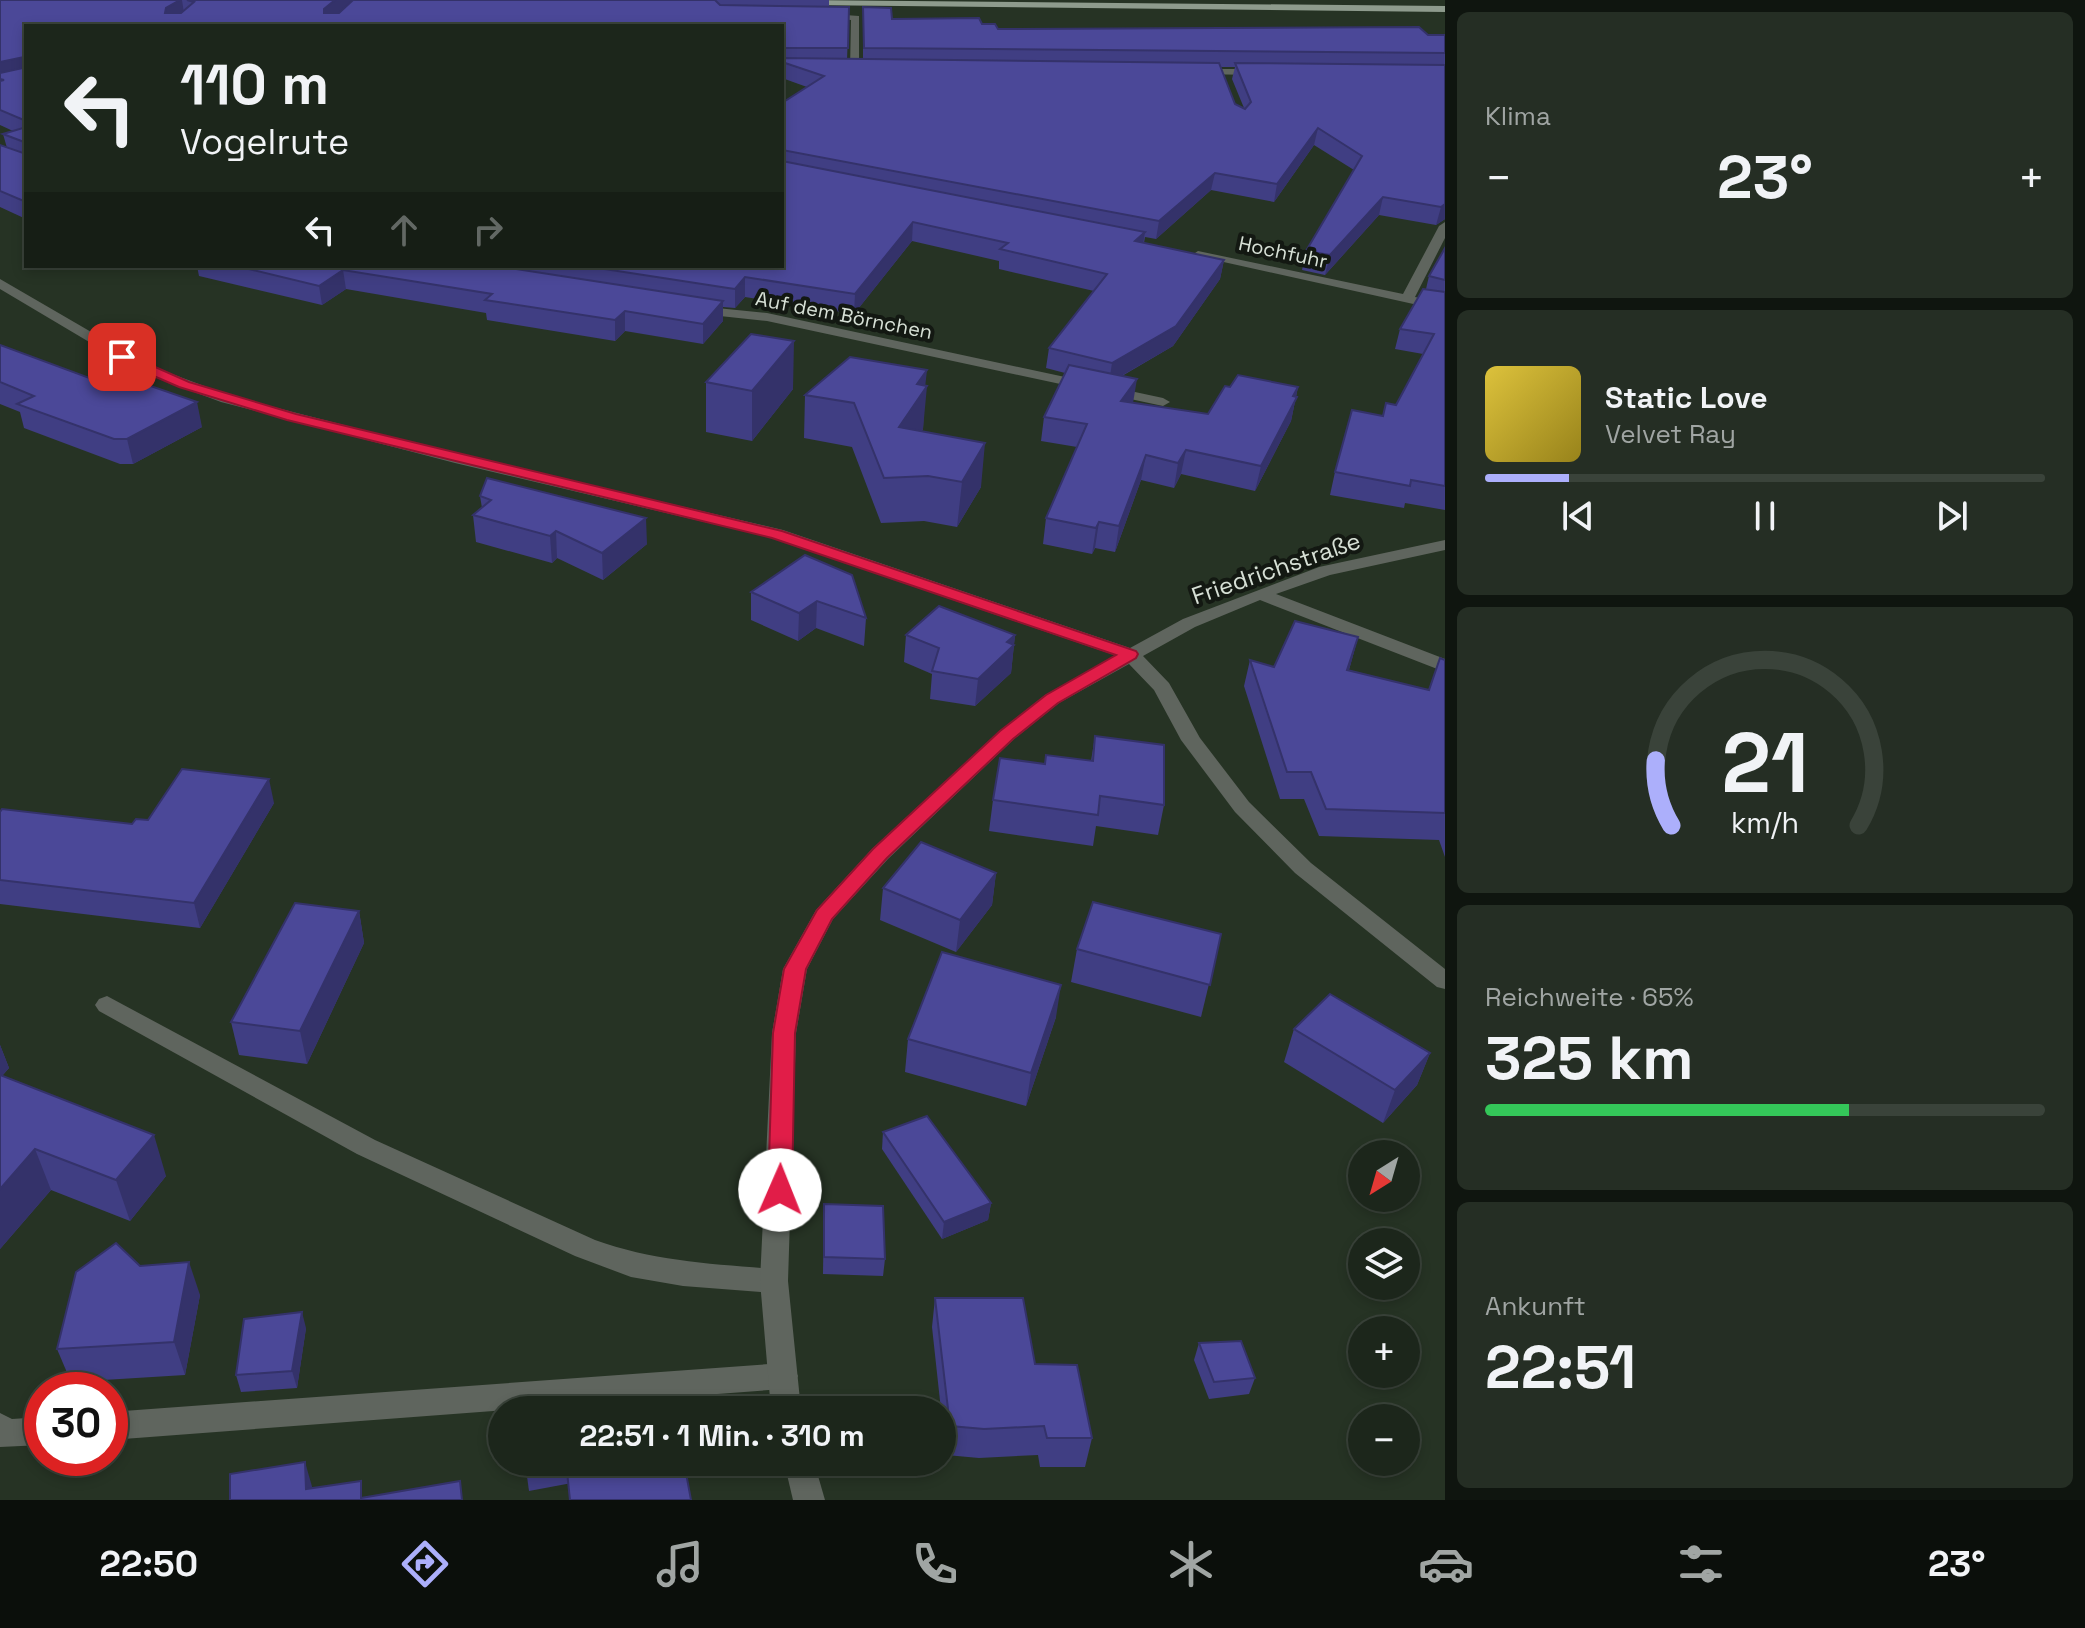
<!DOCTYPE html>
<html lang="de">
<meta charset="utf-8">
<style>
:root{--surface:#1c261b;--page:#252e24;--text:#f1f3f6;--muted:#a0a5a3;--line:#3a433a;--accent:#acaffb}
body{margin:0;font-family:"Space Grotesk",sans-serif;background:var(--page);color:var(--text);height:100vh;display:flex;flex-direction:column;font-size:30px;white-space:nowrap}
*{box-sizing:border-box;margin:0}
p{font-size:26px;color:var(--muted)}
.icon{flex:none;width:44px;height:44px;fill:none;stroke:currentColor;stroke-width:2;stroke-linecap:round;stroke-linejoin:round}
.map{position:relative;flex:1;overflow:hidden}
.panel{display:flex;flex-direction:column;gap:12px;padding:12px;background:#0f150f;width:640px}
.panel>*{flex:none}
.guide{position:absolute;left:24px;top:24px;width:760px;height:244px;border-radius:0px;box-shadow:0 4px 12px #0003,0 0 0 2px var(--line);background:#1c261b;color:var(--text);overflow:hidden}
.needle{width:52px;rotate:217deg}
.fabs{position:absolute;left:1348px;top:1140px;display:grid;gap:16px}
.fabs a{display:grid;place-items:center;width:72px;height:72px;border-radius:50%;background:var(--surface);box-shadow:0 4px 12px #0003,0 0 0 2px var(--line);font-size:40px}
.speed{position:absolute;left:24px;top:1372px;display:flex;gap:16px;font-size:40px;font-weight:700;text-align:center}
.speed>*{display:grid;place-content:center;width:104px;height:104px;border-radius:50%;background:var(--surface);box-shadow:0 4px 12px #0003,0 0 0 2px var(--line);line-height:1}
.speed .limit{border:12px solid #d22;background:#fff;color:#111}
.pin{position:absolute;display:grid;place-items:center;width:68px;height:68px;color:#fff;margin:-34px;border-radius:16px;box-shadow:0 4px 12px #0006}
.me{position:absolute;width:88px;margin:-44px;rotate:1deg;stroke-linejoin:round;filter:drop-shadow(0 0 6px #0008)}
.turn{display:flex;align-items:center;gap:28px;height:168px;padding:0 24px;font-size:36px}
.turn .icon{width:104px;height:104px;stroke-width:2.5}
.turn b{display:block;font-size:56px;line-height:68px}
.lanes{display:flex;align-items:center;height:76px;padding:0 24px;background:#0003;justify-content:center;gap:40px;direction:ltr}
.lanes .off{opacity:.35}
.big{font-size:60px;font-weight:800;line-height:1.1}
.panel .card{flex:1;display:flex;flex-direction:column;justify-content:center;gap:12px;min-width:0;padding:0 28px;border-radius:12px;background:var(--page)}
.panel .dial{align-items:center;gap:0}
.dial svg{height:208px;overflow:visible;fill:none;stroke:var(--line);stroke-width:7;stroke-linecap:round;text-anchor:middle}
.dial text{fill:var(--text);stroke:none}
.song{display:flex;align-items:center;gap:24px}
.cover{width:96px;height:96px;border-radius:12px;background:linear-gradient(135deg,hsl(50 70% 55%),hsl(50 70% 35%))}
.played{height:8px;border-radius:4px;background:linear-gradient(90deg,var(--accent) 15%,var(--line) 15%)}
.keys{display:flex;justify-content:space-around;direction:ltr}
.heat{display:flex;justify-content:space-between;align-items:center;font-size:44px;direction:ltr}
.charge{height:12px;border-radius:6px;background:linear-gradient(90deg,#34c759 65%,var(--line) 0)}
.trip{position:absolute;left:488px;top:1396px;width:468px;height:80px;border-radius:40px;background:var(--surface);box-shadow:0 4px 12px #0003,0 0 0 2px var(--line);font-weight:800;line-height:80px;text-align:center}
.tabs{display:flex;height:128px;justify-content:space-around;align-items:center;background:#0b0f0b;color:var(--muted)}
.tabs .icon{width:56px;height:56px}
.tabs .current{color:var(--accent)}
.tabs b{font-size:36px;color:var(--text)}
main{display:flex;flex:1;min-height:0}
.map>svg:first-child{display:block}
</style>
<main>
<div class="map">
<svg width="1445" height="1500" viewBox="0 0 1445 1500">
<rect width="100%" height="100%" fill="#263324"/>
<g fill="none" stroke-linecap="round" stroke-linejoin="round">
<g fill="#5f655e" fill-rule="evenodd">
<polygon points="817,13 859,16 859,72 850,70 851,20 820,18"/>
<path d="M107,996L375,1140L595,1240C653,1261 712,1264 774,1269L784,1273L788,1281L784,1289L774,1293L683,1286L631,1277L575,1256L357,1154L99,1011L95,1005L99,999Z"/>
<polygon points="783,1363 793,1367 798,1376 793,1385 783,1389 110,1440 110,1412"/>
<polygon points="0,1413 12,1419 42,1417 42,1445 0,1447"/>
</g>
<g fill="#5f655e" fill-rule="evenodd">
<polygon points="1190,69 1258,69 1263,72 1258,75 1194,74"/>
<polygon points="1445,222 1445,238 1415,297 1445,303 1445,311 1192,255 1198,251 1403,294 1439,226"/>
<polygon points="0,279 148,365 231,396 457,454 783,530 1130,648 1183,619 1319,567 1445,540 1445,550 1330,575 1276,594 1445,659 1445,672 1260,600 1195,627 1143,656 1169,683 1200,738 1249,802 1311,863 1445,969 1445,989 1437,987 1295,873 1235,812 1181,740 1154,690 1129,664 1059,703 1014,739 888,859 833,919 807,969 796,1033 788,1281 801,1410 771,1410 760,1281 772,1033 783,969 816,910 872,849 1000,731 1045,695 1117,656 772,538 455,463 221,402 138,371 0,289"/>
<polygon points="697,306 767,313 1163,398 1170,402 1163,406 767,321 692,313 692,307"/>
<polygon points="784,1462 814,1462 825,1500 793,1500"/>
</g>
<polygon fill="#8e9b8d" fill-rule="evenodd" points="802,0 1445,6 1445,12 805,5"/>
</g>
<g fill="#403e83" fill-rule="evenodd">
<path d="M0,0H829V7H849L847,60H863V7L892,19L982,24L998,29L1445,35V219L1436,225L1379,215L1325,275L1302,270L1306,251L1354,170L1314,145L1274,202L1211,190L1156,239L1145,237L1144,243L1224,260L1220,279L1173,346L1122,376L1133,403L1208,414L1230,387H1298L1291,421L1255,491L1181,474L1174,488L1141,480L1115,552L1095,548L1092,554L1043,544L1046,518L1077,447L1041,441L1044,417L1065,373L1046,368L1049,348L1094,291L999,269V261L912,241L854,314L745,297L735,308L723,307V321L703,344L625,331L615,341L487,320L486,313L346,289L322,305L199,276L197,266H782V103L807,87L782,78V26H26V219L0,207V145L7,148L3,134L13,131L0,125ZM1220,67H1235L1232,79L1244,108L1235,104Z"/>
<polygon points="1445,248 1445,510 1405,503 1404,508 1330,495 1335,472 1383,416 1396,405 1423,354 1395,349 1400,329 1426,289 1429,276"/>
<polygon points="0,345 202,427 133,464 120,464 24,428 20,412 0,404"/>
<polygon points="706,382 793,389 752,441 706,432"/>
<polygon points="925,385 923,429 922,431 981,487 957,527 924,521 881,523 852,447 804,438 805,395"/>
<polygon points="480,496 647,544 603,580 557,558 552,563 476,542 473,515 482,508"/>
<polygon points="852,575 866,618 864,646 816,628 798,641 751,620 751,592"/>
<polygon points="906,635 1015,635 1011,673 975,706 930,699 932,674 904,662"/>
<polygon points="1358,637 1349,670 1429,690 1445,660 1445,857 1439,840 1319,836 1304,799 1280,799 1244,686 1250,660 1274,667"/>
<polygon points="1095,736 1164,805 1158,835 1096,826 1093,846 989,831 993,800 1045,764 1091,761"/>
<polygon points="274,803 200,928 0,904 0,812 132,824 148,820"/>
<polygon points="996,873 992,905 956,952 880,920 883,888"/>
<polygon points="359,911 364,943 307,1064 239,1055 231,1022"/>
<polygon points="1221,934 1201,1017 1071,982 1077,949"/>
<polygon points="1056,1017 1026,1106 905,1072 908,1039"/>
<polygon points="1294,1029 1430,1053 1417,1085 1383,1123 1284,1062"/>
<polygon points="0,1045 9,1068 2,1076 166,1176 130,1221 51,1190 0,1249"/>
<polygon points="883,1132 991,1203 988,1220 942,1239 882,1149"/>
<polygon points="824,1204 885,1259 883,1276 823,1274"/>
<polygon points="140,1266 200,1295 185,1375 71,1382 57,1349"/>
<polygon points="935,1298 1035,1364 1092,1438 1085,1467 1040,1467 1038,1455 979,1458 946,1455 942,1410 941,1410 932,1327"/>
<polygon points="306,1328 297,1388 241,1392 236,1375"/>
<polygon points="1199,1343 1255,1378 1249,1394 1209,1399 1194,1360"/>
<polygon points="525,1462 684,1462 529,1491"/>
</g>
<g fill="#34326a">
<polygon points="180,0 182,0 184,13 165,13 166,8"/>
<polygon points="335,0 354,0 326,26 324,9"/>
<polygon points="24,57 26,73 0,79 0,62"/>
<polygon points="1318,128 1314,145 1274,202 1277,184"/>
<polygon points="1215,173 1211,190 1156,239 1159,221"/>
<polygon points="1383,197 1379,215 1325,275 1330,255"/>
<polygon points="1445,204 1445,219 1436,225 1441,207"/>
<polygon points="913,222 912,241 854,314 855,294"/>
<polygon points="1145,232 1142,251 1135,241"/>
<polygon points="1224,260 1220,279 1173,346 1109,383 1112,363"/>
<polygon points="343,270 346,289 322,305 319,286"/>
<polygon points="745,277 745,297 735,308 735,289"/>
<polygon points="723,301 723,321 703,344 703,324"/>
<polygon points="625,311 625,331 615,341 615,320"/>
<polygon points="794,341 793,389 752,441 752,391"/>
<polygon points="927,370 925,388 927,386 923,429 895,471 899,427 917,384"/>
<polygon points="1137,379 1133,403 1121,401"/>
<polygon points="1298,387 1291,421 1255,491 1261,466"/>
<polygon points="197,402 202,427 133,464 127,439"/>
<polygon points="985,443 981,487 957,527 962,482"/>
<polygon points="1186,450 1181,474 1174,488 1178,463"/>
<polygon points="1146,455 1141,480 1115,552 1119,526"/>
<polygon points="646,518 647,544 603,580 602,553"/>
<polygon points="1099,522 1095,548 1092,554 1096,528"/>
<polygon points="556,531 557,558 552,563 550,536"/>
<polygon points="817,601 816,628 798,641 799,613"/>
<polygon points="1015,635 1011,673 975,706 978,679 1007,642"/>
<polygon points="1358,637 1351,663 1340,695 1347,670"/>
<polygon points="269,779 274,803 200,928 194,903"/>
<polygon points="996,873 992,905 956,952 960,920"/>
<polygon points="359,911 364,943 307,1064 300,1031"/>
<polygon points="1061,985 1056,1017 1026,1106 1031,1073"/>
<polygon points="0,1045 9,1068 0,1078"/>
<polygon points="1430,1053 1417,1085 1383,1123 1395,1090"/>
<polygon points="154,1135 166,1176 130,1221 116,1180"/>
<polygon points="35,1149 51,1190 0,1249 0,1189"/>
<polygon points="991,1203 988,1220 942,1239 944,1222"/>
<polygon points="189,1262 200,1295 185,1375 174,1342"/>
<polygon points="302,1312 306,1328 297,1388 292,1371"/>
<polygon points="305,1462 313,1490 306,1489"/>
</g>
<g fill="#4b4898" stroke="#34326a" stroke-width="2">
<polygon points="0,0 180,0 166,8 165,13 181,13 194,2 187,0 335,0 324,9 324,13 339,13 353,0 715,0 720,5 849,7 848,48 782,48 782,26 26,26 26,121 0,110 0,81 4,80 0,79 0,73 23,68 24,57 0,62"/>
<polygon points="863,7 891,8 892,19 979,18 982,24 995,24 998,29 1419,27 1428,35 1445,35 1445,53 864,48"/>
<polygon points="782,58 1219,63 1235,104 1245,109 1251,102 1235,63 1445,65 1445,204 1441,207 1383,197 1330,255 1306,251 1362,156 1318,128 1277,184 1215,173 1159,221 782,150 782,103 824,76 782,62"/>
<polygon points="26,127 26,202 0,191 0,145 23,153 24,142 3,134"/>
<polygon points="782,161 1145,232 1135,241 1224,260 1176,326 1112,363 1049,348 1107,274 1000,249 1008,243 913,222 855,294 745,277 735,289 728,288 585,266 782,266"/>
<polygon points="1445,248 1445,280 1429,276"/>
<polygon points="236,266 496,266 723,301 703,324 625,311 615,320 485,300 492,294 343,270 319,286"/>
<polygon points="1423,289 1445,292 1445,486 1411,480 1410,486 1335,472 1352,410 1383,416 1386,403 1396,405 1434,334 1400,329"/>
<polygon points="751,334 794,341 752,391 706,382"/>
<polygon points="0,345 100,382 116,374 197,402 127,439 114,439 17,404 34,396 0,382"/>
<polygon points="850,357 927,370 917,384 927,386 899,427 985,443 962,482 928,476 884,478 854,403 805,395"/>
<polygon points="1069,365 1137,379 1121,401 1208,414 1225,386 1230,387 1238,375 1298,387 1293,396 1297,397 1261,466 1186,450 1178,463 1146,455 1119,526 1099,522 1096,528 1046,518 1087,424 1044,417"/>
<polygon points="487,478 646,518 602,553 556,531 550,536 473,515 491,500 480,496"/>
<polygon points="805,555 852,575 866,618 817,601 799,613 751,592"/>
<polygon points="939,606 1015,635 1007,642 1014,645 978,679 932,671 939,648 906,635"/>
<polygon points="1295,621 1358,637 1347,670 1429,690 1440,658 1445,660 1445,813 1326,809 1311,772 1287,772 1250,660 1274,667"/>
<polygon points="1095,736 1164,745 1164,805 1100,796 1098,815 993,800 1000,758 1045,764 1046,755 1093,761"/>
<polygon points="182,769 269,779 194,903 0,880 0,812 2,809 132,824 136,819 148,820"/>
<polygon points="921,842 996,873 960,920 883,888"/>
<polygon points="1093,902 1221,934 1210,985 1077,949"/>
<polygon points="295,903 359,911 300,1031 231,1022"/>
<polygon points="942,952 1061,985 1031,1073 908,1039"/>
<polygon points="1330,994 1430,1053 1395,1090 1294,1029"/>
<polygon points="0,1075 154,1135 116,1180 35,1149 0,1189"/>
<polygon points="927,1116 991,1203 944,1222 883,1132"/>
<polygon points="824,1204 883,1206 885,1259 824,1257"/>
<polygon points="116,1243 140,1266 189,1262 174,1342 57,1349 76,1272"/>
<polygon points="935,1298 1023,1298 1035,1364 1077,1365 1092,1438 1047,1438 1044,1426 984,1429 950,1426"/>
<polygon points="302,1312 292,1371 236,1375 244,1319"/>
<polygon points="1241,1341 1255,1378 1214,1382 1199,1343"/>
<polygon points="582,1406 582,1410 556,1410"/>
<polygon points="305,1462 306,1489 361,1481 361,1498 460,1481 462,1500 230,1500 230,1474"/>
<polygon points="525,1462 566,1462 567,1468 527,1474"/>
<polygon points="566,1462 684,1462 691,1500 570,1500"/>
</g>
<polygon fill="#e11d48" stroke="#92132f" stroke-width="2" points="117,354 126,354 189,382 296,414 782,531 1136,651 1138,654 1136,658 1058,703 1013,739 887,858 832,919 806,969 795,1033 792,1190 789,1197 780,1200 771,1197 768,1190 773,1033 784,969 817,910 873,849 1000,731 1046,695 1116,655 772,538 287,420 179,387 117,360"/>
<g text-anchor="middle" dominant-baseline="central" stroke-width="8" stroke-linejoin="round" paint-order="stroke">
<g font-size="20" fill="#d7e0d6" stroke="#131812">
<text transform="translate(1283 252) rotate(12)">Hochfuhr</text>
<text transform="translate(844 315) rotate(11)">Auf dem Börnchen</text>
</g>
<g font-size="24" fill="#d7e0d6" stroke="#131812">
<text transform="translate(1276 568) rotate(-19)">Friedrichstraße</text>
</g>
</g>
</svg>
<div class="fabs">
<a><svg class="needle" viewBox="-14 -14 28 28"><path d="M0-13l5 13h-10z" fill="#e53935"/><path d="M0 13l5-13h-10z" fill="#a0a5a3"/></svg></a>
<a><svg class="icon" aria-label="layers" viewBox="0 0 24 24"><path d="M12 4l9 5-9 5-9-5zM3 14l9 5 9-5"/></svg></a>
<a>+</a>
<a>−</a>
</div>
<div class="speed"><div class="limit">30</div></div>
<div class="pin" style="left:122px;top:357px;background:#d93025"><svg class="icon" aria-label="arrive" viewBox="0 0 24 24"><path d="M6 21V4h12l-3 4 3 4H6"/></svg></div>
<svg class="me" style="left:780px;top:1190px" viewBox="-20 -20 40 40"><circle r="19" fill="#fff"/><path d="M0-13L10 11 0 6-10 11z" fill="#e11d48"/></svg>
<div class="trip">22:51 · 1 Min. · 310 m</div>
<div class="guide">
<div class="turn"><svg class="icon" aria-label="left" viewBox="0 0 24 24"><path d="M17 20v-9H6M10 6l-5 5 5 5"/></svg><div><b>110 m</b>Vogelrute</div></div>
<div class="lanes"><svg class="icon" aria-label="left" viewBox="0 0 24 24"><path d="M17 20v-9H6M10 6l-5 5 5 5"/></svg><svg class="icon off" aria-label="ahead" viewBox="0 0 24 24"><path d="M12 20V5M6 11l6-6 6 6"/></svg><svg class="icon off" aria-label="right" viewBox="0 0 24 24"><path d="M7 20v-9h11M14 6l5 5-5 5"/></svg></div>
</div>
</div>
<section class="panel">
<div class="card"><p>Klima</p>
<div class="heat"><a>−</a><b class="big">23°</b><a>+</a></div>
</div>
<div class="card">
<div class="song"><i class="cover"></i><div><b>Static Love</b><p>Velvet Ray</p></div></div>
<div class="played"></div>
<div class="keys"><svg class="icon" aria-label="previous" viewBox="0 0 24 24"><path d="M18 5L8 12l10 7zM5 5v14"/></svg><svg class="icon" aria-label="pause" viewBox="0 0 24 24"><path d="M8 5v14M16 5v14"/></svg><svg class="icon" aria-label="next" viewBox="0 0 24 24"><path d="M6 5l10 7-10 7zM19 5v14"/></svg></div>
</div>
<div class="card dial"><svg viewBox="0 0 100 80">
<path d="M14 69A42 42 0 1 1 86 69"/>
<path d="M14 69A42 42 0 0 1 8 44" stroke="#acaffb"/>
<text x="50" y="56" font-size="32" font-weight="700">21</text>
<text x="50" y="72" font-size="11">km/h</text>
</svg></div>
<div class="card"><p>Reichweite · 65%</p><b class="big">325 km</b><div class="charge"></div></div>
<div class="card"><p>Ankunft</p><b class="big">22:51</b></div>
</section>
</main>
<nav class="tabs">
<b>22:50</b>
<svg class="icon current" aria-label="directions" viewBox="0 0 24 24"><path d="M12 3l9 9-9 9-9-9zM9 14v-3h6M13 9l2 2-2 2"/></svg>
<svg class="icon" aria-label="music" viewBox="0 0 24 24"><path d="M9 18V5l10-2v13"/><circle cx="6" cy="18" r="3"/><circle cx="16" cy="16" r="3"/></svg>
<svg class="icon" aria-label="phone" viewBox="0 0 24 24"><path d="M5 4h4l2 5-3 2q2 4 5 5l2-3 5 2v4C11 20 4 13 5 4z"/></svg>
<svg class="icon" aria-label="climate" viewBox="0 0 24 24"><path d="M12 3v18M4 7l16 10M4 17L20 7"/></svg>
<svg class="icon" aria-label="car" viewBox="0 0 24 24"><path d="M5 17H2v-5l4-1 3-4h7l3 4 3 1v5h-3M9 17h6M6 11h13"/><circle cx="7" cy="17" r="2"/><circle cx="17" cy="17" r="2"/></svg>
<svg class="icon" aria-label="filters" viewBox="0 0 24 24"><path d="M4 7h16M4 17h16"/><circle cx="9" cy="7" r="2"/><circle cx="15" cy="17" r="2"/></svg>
<b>23°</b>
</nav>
